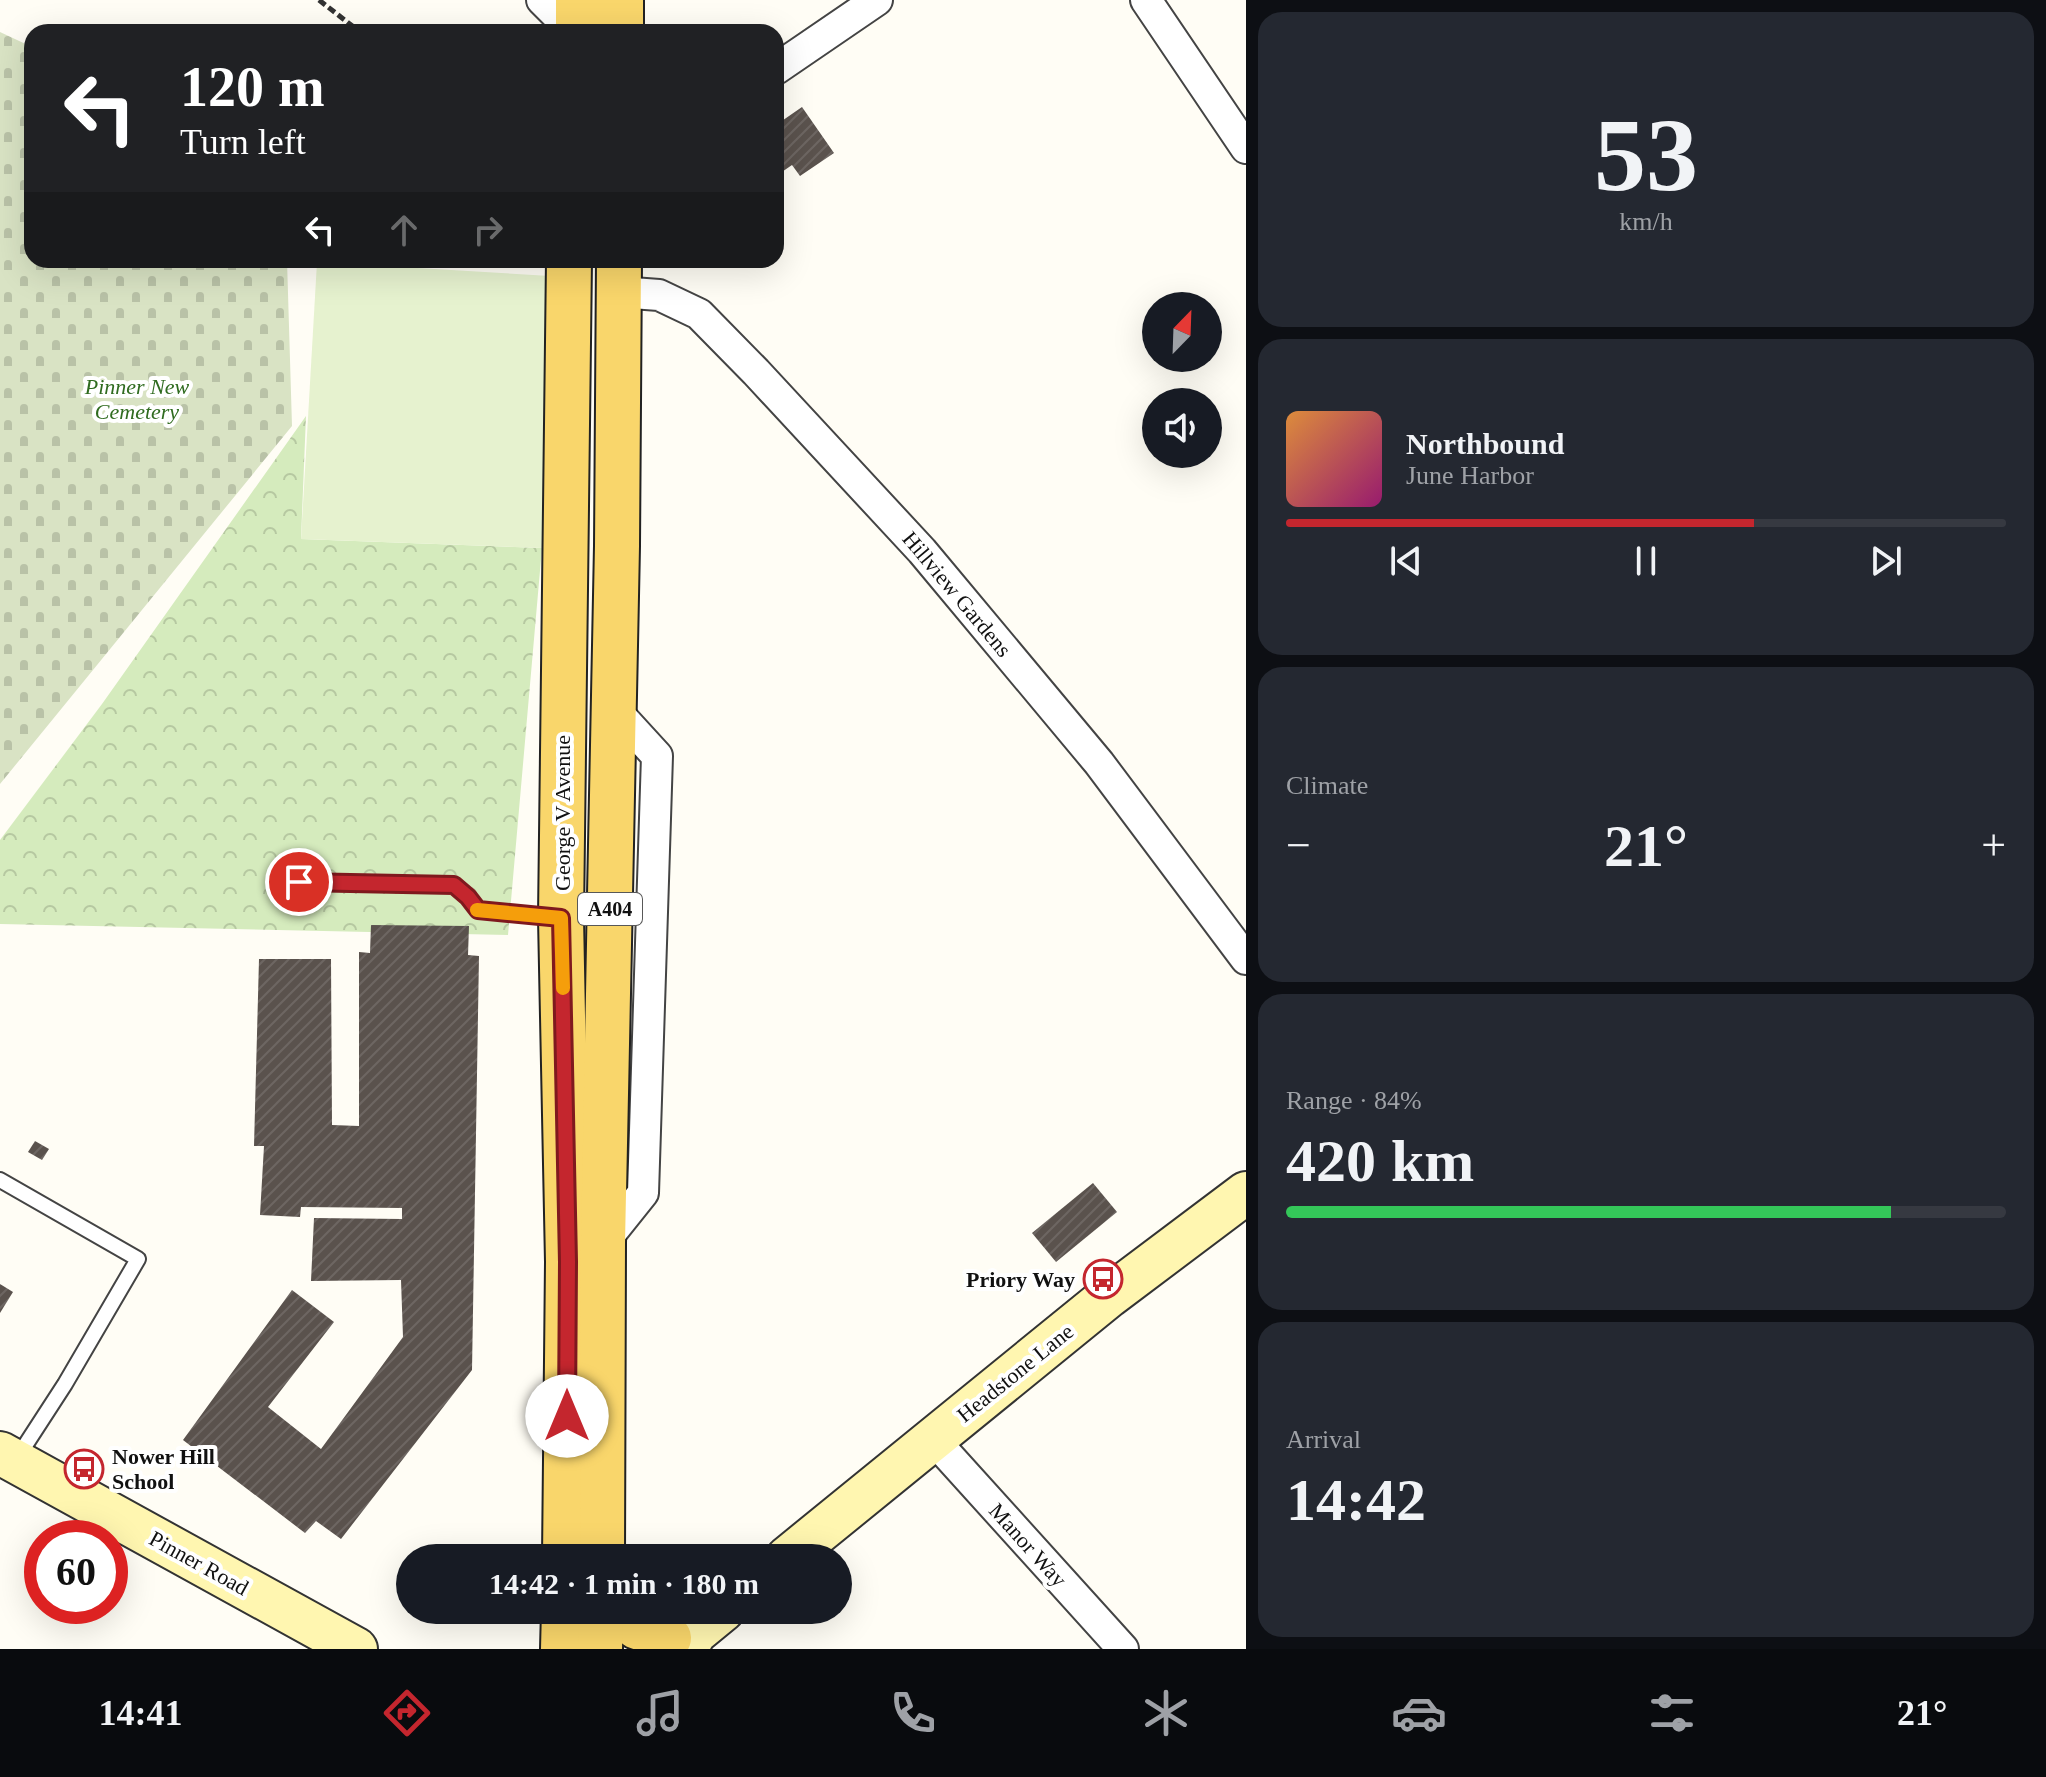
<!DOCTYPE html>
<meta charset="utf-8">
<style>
:root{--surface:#171b24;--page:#242831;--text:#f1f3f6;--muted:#9ea1a6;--line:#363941;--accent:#c4262e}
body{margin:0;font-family:Georgia,serif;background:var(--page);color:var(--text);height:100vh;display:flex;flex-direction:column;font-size:30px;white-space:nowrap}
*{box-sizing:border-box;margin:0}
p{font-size:26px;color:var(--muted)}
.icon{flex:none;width:44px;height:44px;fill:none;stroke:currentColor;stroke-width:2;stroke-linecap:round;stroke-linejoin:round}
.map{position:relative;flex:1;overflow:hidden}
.side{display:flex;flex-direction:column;gap:12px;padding:12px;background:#0d0f14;width:800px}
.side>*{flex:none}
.hud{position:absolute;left:24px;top:24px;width:760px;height:244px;border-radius:24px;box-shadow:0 8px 32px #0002;background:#202124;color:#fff;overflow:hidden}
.needle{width:52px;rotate:23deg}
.buttons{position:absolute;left:1142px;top:292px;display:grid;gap:16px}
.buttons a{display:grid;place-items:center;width:80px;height:80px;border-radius:50%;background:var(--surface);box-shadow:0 8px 32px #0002;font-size:40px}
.speed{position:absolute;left:24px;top:1520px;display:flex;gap:16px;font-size:40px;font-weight:700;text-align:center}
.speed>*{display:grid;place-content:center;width:104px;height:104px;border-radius:50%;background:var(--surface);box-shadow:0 8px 32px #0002;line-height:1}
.speed .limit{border:12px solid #d22;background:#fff;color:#111}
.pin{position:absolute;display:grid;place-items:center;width:68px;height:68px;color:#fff;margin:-34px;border:4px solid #fff;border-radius:50%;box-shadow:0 2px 8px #0007}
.me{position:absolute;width:88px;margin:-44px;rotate:0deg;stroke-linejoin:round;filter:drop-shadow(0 0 6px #0008)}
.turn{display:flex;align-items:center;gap:28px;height:168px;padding:0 24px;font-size:36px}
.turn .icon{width:104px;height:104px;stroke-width:2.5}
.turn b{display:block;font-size:56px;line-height:68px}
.lanes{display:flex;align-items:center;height:76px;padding:0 24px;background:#0003;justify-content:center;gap:40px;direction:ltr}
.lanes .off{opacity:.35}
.big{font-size:60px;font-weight:600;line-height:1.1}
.side .tile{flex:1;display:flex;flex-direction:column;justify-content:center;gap:12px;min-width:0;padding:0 28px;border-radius:24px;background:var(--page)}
.side .dial{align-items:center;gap:0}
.dial b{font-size:104px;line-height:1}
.song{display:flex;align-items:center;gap:24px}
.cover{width:96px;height:96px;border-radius:12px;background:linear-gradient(135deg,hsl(30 70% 55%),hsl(320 70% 35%))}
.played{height:8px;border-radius:4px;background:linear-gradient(90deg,var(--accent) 65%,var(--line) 65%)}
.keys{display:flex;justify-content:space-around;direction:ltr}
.heat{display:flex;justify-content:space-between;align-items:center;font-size:44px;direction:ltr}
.charge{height:12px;border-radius:6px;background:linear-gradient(90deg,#34c759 84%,var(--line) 0)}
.trip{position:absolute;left:396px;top:1544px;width:456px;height:80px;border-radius:40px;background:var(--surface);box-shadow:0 8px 32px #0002;font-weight:600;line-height:80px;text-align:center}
.dock{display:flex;height:128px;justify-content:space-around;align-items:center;background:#090b0e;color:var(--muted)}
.dock .icon{width:56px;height:56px}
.dock .selected{color:var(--accent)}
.dock b{font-size:36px;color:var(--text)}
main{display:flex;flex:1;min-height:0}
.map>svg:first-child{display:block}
</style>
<main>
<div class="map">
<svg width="1246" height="1649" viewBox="0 0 1246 1649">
<defs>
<pattern id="cemetery-stones" width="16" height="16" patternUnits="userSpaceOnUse" patternTransform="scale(2)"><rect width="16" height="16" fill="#d9e3c4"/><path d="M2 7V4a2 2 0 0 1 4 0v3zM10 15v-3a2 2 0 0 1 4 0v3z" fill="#b9c2a7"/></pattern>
<pattern id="park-crowns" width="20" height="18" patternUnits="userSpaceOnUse" patternTransform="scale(2)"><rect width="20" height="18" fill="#d5ebbd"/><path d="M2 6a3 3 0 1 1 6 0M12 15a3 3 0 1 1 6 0" fill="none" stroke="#b6c8a1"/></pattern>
<pattern id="building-hatch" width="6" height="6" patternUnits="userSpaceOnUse" patternTransform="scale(2)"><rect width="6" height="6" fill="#5a524d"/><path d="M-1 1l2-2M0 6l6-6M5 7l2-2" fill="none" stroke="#6d6662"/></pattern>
</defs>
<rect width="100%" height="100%" fill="#fffdf5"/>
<polygon fill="url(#cemetery-stones)" points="0,32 32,47 32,260 287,260 292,426 0,784"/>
<polygon fill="url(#park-crowns)" points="306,416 301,539 542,548 508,935 0,924 0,840 102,704"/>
<polygon fill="#e6f2cf" points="317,262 550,276 542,548 301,539"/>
<g fill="url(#building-hatch)">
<polygon points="802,107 834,153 800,176 792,165 776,176 776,125"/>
<polygon points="371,925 469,926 468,955 479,956 472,1370 341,1539 316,1521 305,1533 183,1440 292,1290 334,1322 268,1407 321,1449 403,1337 401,1280 311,1281 314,1218 402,1219 402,1208 301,1207 300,1217 260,1215 264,1146 254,1146 259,959 331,959 332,1125 359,1126 359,952 370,953"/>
<polygon points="35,1141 49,1149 42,1160 28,1152"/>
<polygon points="1093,1183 1117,1212 1056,1262 1032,1233"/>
<polygon points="0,1284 13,1292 0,1313"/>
</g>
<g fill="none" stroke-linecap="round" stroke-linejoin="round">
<defs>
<g id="lane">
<polyline points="299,882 454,885 468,897 478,910 556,918"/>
<polyline points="0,1180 138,1259 65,1384 17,1458"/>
</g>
<g id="street">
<polyline points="542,0 574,32"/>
<polyline points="1146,0 1246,148"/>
<polyline points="776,69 877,0"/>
<polyline points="619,292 659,295 699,314 756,372 922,551 1099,763 1246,959"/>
<polyline points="603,1243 643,1193 657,756 614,709"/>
<polyline points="934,1440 1123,1649"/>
</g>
<g id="secondary">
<polyline points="0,1453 356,1649"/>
<polyline points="787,1558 1109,1296 1246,1193"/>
<polyline points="686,1649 695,1633 723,1610"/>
</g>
<g id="primary">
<polyline points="578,32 578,0"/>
<polyline points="621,32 621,0"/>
<polyline points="565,1558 568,1262 561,918 569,260"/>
<polyline points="602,1558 603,1243 617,546 619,260"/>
<polyline points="615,1610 637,1627 669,1638"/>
<polyline points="563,1649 564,1610"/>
<polyline points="600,1649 601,1610"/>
</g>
</defs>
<use href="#lane" stroke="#444" stroke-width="18"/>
<use href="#street" stroke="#444" stroke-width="34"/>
<use href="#secondary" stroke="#333" stroke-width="46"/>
<use href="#primary" stroke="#222" stroke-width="48"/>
<polyline stroke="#333" stroke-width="5" stroke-dasharray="8 4" stroke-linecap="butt" points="319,0 360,32"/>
<use href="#lane" stroke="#fff" stroke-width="14"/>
<use href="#street" stroke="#fff" stroke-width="30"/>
<use href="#secondary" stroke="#fff6b0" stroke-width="42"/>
<use href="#primary" stroke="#f9d66b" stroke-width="44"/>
</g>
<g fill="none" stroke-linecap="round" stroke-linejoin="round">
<defs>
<polyline id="route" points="299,882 454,885 468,897 478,910 561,918 568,1262 567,1416"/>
</defs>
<use href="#route" stroke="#7f191e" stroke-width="20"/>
<use href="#route" stroke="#c4262e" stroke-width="14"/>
<polyline stroke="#f59e0b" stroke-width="14" points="477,910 561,918 563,988"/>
</g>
<defs>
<symbol id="bus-ring" viewBox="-11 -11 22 22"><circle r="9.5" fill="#fff" stroke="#c4262e" stroke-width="1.5"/><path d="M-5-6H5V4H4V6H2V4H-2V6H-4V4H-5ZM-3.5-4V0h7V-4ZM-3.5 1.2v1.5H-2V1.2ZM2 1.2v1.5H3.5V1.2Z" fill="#c4262e"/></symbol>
</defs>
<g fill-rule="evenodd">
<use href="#bus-ring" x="1081" y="1257" width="44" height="44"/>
<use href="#bus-ring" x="62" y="1447" width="44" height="44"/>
</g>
<g text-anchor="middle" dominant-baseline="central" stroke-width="8" stroke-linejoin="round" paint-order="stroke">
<rect fill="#fff" stroke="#585858" stroke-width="2" x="578" y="893" width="64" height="32" rx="6"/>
<g font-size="20" font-weight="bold" fill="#111">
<text x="610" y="909">A404</text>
</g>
<g font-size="22" font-style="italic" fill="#2f6b1f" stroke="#fff">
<text x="137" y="386">Pinner New<tspan x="137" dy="25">Cemetery</tspan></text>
</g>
<g font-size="22" fill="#111" stroke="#fff">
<text transform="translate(957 594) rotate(50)">Hillview Gardens</text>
<text transform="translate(562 813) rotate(-90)">George V Avenue</text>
<text transform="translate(1015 1373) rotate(-39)">Headstone Lane</text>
<text transform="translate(1028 1545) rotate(48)">Manor Way</text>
<text transform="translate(199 1563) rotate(29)">Pinner Road</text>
</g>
<g font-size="22" font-weight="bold" fill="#111" stroke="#fff" text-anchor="end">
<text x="1075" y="1279">Priory Way</text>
<text x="112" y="1456" text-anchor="start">Nower Hill<tspan x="112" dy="25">School</tspan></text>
</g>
</g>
</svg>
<div class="buttons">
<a><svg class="needle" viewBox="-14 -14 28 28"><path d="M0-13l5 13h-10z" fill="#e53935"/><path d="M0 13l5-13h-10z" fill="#9ea1a6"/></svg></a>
<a><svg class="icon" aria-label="sound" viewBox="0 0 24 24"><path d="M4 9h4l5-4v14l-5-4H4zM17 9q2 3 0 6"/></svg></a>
</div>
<div class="speed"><div class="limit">60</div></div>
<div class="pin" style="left:299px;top:882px;background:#d93025"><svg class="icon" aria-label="arrive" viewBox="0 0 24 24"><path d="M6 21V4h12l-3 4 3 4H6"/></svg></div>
<svg class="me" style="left:567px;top:1416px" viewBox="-20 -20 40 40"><circle r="19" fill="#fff"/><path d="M0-13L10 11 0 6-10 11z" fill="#c4262e"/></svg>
<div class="trip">14:42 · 1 min · 180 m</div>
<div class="hud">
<div class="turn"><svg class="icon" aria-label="left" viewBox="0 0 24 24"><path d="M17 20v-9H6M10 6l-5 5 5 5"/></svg><div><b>120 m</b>Turn left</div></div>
<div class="lanes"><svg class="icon" aria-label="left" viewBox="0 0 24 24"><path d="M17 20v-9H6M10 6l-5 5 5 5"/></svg><svg class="icon off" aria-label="ahead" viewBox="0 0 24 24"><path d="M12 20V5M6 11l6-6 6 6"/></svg><svg class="icon off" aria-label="right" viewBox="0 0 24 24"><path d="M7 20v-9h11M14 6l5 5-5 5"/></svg></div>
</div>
</div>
<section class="side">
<div class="tile dial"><b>53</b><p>km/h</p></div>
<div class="tile">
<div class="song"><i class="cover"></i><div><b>Northbound</b><p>June Harbor</p></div></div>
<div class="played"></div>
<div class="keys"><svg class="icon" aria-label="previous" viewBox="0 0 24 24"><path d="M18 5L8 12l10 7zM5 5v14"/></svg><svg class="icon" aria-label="pause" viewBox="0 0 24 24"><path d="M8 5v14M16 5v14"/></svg><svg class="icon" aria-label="next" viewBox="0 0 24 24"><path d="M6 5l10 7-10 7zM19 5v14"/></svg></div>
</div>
<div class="tile"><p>Climate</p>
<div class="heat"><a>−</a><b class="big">21°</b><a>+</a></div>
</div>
<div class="tile"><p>Range · 84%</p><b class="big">420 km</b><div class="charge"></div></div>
<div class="tile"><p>Arrival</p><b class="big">14:42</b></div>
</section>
</main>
<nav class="dock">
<b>14:41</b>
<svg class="icon selected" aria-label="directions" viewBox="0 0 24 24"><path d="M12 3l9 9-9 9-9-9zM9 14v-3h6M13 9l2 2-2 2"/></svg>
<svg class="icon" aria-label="music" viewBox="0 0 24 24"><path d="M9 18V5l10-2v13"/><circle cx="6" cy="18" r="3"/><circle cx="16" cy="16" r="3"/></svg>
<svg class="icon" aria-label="phone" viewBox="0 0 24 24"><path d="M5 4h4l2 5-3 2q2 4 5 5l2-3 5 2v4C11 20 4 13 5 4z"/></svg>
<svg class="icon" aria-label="climate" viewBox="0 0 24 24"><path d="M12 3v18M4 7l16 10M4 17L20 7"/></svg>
<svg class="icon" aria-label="car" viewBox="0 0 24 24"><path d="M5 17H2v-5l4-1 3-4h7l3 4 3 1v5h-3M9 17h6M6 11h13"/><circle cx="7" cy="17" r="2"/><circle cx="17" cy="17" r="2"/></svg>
<svg class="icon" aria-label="filters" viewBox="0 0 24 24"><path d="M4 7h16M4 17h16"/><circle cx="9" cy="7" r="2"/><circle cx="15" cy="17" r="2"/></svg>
<b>21°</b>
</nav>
